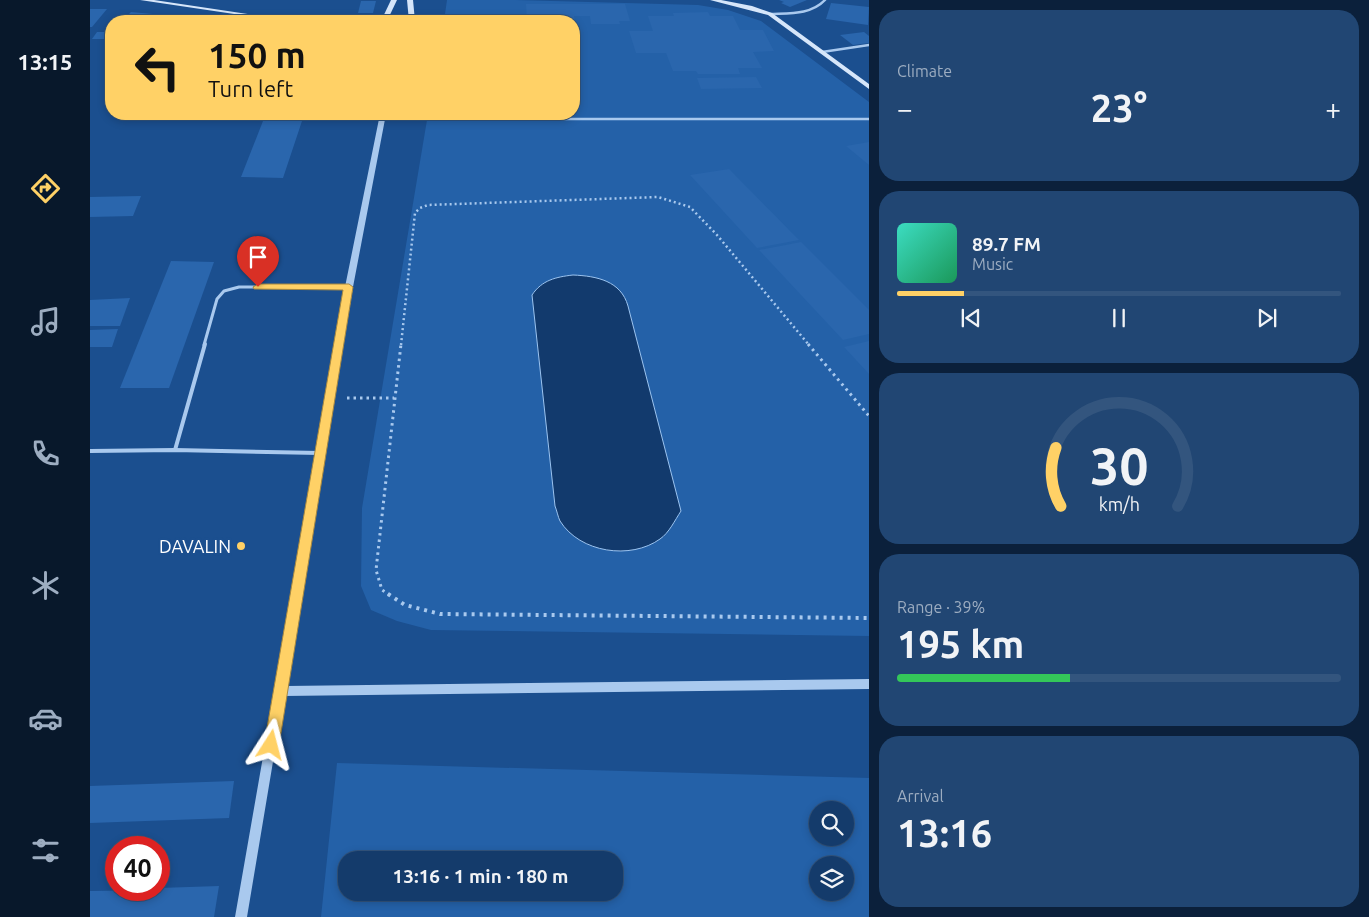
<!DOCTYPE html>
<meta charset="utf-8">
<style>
:root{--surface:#143b6b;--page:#214673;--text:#f1f3f6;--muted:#9dadc1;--line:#33557e;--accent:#ffd166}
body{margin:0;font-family:Ubuntu,sans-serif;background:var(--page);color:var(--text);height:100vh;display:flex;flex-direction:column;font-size:19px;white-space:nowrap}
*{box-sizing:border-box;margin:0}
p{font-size:16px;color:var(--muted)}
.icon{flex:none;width:28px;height:28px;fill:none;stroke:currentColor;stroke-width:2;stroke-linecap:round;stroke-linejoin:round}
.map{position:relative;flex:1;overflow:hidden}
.side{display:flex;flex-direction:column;gap:10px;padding:10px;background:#0b203b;width:500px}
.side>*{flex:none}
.guide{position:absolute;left:15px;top:15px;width:475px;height:105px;border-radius:20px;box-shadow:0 2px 8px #0003,0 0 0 1px var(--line);background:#ffd166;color:#111;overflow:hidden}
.buttons{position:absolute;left:719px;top:801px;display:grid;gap:10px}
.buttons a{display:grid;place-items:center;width:45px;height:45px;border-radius:50%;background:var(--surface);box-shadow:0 2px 8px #0003,0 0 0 1px var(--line);font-size:25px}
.speed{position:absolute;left:15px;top:836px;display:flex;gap:10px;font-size:25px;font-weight:700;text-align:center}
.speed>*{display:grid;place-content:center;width:65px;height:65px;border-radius:50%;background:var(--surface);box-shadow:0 2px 8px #0003,0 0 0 1px var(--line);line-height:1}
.speed .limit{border:8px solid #d22;background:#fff;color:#111}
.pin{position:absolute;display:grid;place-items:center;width:42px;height:42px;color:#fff;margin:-51px -21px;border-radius:50% 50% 50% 0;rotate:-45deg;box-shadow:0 0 5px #0007}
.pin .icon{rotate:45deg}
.me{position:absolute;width:55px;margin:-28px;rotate:9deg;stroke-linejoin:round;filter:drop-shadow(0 0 4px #0008)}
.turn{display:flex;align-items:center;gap:18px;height:105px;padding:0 20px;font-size:22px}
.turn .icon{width:65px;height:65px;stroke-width:2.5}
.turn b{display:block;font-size:35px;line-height:42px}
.big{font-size:38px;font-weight:700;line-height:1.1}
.side .widget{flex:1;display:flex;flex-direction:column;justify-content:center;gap:8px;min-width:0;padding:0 18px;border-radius:20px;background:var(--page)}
.side .dial{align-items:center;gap:0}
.dial svg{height:130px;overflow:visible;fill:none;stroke:var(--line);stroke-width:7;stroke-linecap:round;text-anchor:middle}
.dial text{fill:var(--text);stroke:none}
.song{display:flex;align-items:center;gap:15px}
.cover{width:60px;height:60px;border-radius:8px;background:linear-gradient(135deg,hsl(170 70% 55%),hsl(150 70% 35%))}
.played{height:5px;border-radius:2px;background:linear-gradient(90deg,var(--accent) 15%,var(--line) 15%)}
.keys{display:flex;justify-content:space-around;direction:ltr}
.heat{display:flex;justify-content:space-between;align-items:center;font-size:28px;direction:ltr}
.charge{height:8px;border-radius:4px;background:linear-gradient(90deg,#34c759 39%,var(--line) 0)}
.trip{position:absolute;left:248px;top:851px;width:285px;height:50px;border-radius:20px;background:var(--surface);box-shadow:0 2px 8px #0003,0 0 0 1px var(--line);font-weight:700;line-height:50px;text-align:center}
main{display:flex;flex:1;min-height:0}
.dock{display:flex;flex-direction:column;width:90px;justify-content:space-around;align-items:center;background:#08182b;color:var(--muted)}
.dock .icon{width:35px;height:35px}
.dock .on{color:var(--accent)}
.dock b{font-size:22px;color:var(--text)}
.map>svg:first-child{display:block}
</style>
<main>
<nav class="dock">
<b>13:15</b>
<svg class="icon on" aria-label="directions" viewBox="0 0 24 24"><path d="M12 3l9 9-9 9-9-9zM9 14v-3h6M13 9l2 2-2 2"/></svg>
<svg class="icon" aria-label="music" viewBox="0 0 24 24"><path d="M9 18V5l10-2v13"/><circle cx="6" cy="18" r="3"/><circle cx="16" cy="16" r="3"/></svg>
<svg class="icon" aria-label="phone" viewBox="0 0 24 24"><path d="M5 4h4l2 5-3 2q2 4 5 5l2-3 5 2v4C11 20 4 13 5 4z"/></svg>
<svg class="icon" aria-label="climate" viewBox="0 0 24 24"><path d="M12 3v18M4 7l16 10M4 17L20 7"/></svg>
<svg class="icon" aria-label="car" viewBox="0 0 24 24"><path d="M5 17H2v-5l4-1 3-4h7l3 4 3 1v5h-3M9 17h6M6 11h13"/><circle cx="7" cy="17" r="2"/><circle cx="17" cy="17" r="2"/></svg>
<svg class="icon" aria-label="filters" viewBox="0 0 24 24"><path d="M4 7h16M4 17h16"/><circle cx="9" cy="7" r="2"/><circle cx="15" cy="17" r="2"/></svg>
</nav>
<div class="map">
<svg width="779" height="917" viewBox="0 0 779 917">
<rect width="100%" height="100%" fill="#1b4f8f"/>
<g fill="#2461a8" fill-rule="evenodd">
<polygon points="357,0 426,0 608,5 638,10 671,21 779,102 779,636 341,630 307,621 281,610 271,586 272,508 338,114 484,114 484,21 354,21"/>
<path d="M247,763L779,778V917H231ZM728,810H755V838H728ZM256,860H524V892H256ZM728,865H755V892H728Z"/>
</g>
<path fill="#123a6d" stroke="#9cc4f0" d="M483,275C507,276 531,281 538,306L591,511C585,520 579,533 570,539C541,560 490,553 470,521C468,517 467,511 465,506L442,295C452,280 466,277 483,275Z"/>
<g fill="#2a66ad">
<polygon points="689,0 717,0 700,7 691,3 694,2"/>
<polygon points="271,1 286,1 283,13 268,13"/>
<polygon points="741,3 779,7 778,25 736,19"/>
<polygon points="436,4 535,4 540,21 529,21 530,24 501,24 500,16 484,16 485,21 437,21"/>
<polygon points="0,9 17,9 2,27 0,27"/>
<polygon points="41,12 63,14 56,21 32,21"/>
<polygon points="618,12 620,16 643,16 650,30 673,30 684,51 663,52 672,68 648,68 650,74 608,74 606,71 583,71 576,53 546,53 539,31 563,31 558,16 584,16 583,13"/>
<polygon points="69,14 83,16 76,21 59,21"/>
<polygon points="7,32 21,32 21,39 2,39"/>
<polygon points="774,32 779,36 779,43 763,45 750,35"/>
<polygon points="666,77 672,88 611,89 607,78"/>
<polygon points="173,121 212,121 193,178 151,177"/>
<polygon points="779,142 779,165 756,146"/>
<polygon points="639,169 709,240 667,248 600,175"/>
<polygon points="51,196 43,216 0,217 0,197"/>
<polygon points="711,242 779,310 779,334 753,340 669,250"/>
<polygon points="81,261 124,262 79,388 30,388"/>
<polygon points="40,298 30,326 0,326 0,300"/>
<polygon points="28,329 22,347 0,347 0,330"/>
<polygon points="779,341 779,374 754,347"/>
<polygon points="144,781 139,818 0,823 0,786"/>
<polygon points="129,886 124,917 0,917 0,891 69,890 69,888"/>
</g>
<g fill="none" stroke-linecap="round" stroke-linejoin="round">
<polyline stroke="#a9c9ee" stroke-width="2.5" stroke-dasharray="2 3" stroke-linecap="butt" points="311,345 325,213 330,208 338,205 568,197 600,207 627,235 719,345"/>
<g stroke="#a9c9ee" stroke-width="3" stroke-dasharray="2.5 4" stroke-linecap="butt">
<polyline points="718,344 779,416"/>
<polyline points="257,398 304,398"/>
<polyline points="300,595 292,590 286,570 311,344"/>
</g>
<polyline stroke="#a9c9ee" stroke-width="4" stroke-dasharray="3 5" stroke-linecap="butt" points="298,594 315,605 350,614 779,618"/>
<g stroke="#a9c9ee" stroke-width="2.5">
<path d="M680,14C699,13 721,15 735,0"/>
<polyline points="732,52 779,45"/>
<polyline points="292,119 779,119"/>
</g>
<polyline stroke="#a9c9ee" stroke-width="3" points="114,345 127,299 134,291 149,287 259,287"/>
<g stroke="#a9c9ee" stroke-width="4">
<polyline points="85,450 115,344"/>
<polyline points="0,451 85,450 230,453"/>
</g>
<polygon fill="#a9c9ee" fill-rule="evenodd" points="290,114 296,114 263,287 196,686 779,679 779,689 194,696 157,917 145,917 255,287"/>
<g fill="#d6e6fa" fill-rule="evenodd">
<polygon points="50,0 64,0 205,21 192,21"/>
<polygon points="301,0 307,0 297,21 291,21"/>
<polygon points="317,0 323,0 325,21 319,21"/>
<polygon points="620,0 631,0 662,6 682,13 779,84 779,89 678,15"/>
</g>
</g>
<polygon fill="#ffd166" stroke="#a68842" points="168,284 259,284 263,287 189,745 187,750 181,752 176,750 174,745 253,290 164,289 163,287"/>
<circle fill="#ffd166" stroke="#1b4f8f" stroke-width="2" cx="151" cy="546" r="5"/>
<g text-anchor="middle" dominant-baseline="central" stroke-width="5" stroke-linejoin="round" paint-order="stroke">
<g font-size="18" fill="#fff" stroke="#1b4f8f" text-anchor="end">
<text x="141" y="546">DAVALIN</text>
</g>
</g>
</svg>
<div class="buttons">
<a><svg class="icon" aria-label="search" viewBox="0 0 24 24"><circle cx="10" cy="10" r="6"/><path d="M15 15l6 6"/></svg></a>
<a><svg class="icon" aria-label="layers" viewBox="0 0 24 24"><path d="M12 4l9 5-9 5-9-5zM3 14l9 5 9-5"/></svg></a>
</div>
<div class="speed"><div class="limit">40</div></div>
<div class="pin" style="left:168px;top:287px;background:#d93025"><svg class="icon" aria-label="arrive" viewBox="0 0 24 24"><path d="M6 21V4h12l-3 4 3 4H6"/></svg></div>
<svg class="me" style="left:181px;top:745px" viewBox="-20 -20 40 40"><path d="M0-17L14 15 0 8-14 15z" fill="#ffd166" stroke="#fff" stroke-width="4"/></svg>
<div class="trip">13:16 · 1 min · 180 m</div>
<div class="guide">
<div class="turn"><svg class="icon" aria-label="left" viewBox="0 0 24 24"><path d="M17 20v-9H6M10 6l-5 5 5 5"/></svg><div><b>150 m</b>Turn left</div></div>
</div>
</div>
<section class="side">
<div class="widget"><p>Climate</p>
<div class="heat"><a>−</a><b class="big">23°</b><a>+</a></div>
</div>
<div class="widget">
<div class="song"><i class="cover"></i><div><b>89.7 FM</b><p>Music</p></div></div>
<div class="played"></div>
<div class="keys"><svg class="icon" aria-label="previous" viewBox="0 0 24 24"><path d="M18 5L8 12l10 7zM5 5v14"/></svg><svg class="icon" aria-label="pause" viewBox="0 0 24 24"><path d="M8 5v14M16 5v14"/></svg><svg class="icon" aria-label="next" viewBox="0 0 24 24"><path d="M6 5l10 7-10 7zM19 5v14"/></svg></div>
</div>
<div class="widget dial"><svg viewBox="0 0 100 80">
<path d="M14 69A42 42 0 1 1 86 69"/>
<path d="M14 69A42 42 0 0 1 11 33" stroke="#ffd166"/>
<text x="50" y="56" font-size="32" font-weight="700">30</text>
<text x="50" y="72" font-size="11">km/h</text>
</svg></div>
<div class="widget"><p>Range · 39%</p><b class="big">195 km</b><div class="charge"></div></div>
<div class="widget"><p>Arrival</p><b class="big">13:16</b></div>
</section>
</main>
